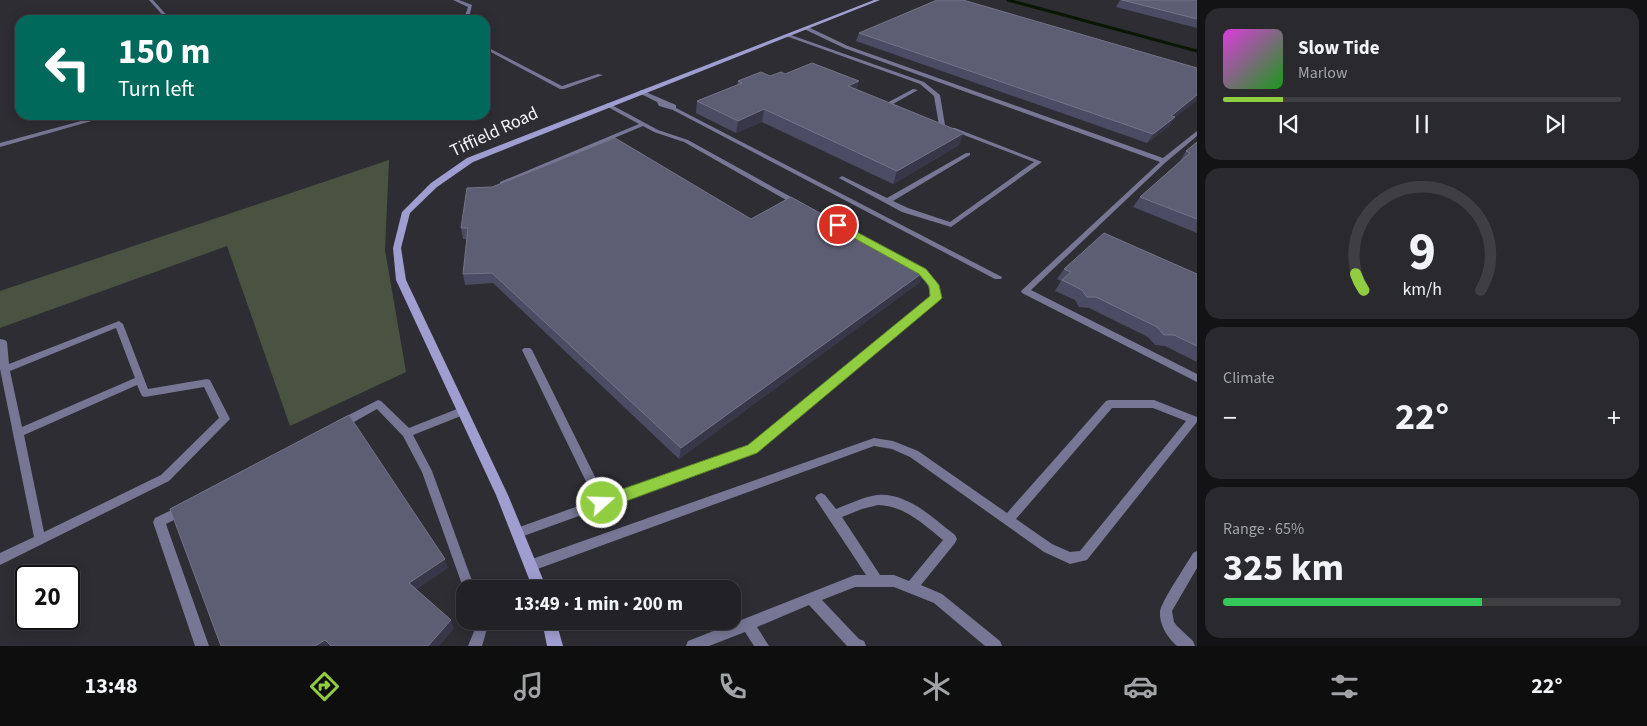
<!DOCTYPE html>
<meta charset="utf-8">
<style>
:root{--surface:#222226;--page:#2a2a2e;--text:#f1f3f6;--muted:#a2a4a7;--line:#3f3f43;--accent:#90cd40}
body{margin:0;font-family:"Source Sans 3",sans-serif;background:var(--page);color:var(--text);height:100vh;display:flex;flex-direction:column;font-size:19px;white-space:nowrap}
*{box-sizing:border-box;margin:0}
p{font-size:16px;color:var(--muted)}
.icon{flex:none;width:28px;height:28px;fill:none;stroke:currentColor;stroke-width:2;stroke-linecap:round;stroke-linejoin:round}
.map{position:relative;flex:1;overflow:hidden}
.drawer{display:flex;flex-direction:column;gap:8px;padding:8px;background:#131315;width:450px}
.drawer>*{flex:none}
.guide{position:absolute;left:15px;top:15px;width:475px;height:105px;border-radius:15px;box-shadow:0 2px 12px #0003,0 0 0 1px var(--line);background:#00695c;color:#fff;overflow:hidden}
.speed{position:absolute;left:15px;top:565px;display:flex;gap:10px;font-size:25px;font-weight:700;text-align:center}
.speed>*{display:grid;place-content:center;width:65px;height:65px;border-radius:50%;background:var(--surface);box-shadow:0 2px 12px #0003,0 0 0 1px var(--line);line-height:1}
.speed .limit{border:2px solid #111;border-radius:8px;background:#fff;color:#111}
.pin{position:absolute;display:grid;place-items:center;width:42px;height:42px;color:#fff;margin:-21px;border:2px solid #fff;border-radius:50%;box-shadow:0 1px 5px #0007}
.me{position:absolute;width:55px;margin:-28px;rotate:70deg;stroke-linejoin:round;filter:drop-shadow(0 0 4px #0008)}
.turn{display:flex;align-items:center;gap:18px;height:105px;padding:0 20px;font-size:22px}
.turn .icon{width:65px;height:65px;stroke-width:2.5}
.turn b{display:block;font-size:35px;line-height:42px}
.big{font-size:38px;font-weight:700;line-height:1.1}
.drawer .card{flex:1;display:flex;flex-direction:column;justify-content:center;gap:8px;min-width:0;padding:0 18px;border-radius:15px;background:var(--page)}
.drawer .dial{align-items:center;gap:0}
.dial svg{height:130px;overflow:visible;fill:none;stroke:var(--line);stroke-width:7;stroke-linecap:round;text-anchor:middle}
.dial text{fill:var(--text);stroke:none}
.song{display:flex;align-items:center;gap:15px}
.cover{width:60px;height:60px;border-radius:8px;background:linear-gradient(135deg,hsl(300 70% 55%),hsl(120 70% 35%))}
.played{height:5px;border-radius:2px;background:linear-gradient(90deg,var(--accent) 15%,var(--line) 15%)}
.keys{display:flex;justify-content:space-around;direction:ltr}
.heat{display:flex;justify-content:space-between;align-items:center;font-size:28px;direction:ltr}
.charge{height:8px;border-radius:4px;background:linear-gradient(90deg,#34c759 65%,var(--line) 0)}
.trip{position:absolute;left:456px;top:580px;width:285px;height:50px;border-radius:15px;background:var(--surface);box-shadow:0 2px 12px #0003,0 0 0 1px var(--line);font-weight:700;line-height:50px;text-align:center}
.dock{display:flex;height:80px;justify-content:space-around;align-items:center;background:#0e0e0f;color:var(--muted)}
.dock .icon{width:35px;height:35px}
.dock .selected{color:var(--accent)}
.dock b{font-size:22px;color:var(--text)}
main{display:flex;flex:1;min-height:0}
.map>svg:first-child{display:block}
</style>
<main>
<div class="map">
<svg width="1197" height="646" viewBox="0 0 1197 646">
<rect width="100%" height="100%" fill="#2d2d33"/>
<polygon fill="#4a5341" points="389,160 385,250 406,372 290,426 227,246 0,328 0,291"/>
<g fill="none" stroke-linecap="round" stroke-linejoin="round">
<polyline stroke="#0b1601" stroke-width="3" points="1008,0 1197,51"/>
<g fill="#777695" fill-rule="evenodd">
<polygon points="149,0 153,0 171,20 167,20"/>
<polygon points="453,0 459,0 472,5 469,18 463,20 457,20 465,16 468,7"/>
<polygon points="804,27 808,27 848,46 1163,158 1197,131 1197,136 1166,162 1031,290 1197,374 1197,382 1022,293 1021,291 1160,162 844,48 804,29"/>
<polygon points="788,34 924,82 940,95 945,125 942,127 939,125 934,96 920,84 786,36 786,35"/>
<polygon points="485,46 562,86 598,74 603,75 564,89 560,89 485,49"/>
<polygon points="913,89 918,90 893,104 898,106 898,108 894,108 885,104"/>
<polygon points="641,90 676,105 676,108 1002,277 1001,279 995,279 673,110 659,106 657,102 639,93 638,92"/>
<polygon points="608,103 658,130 688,140 802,203 801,205 795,205 684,142 654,132 643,126 504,184 500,184 500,182 639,124 606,106 606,104"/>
<polygon points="103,115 113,115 0,147 0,143"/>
<polygon points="951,128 955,128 1042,162 951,227 902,212 839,178 842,176 844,177 887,198 966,153 970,153 970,155 893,201 908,208 950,222 1034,162 951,130"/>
<path d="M914,264C929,270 937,282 940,297L939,299L756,452L518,538L514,537L512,533L514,529L595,500L522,350L524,348H530L532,350L605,497L748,446L932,296L926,281L910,267Z"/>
<path d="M119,321L123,324L148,389L207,379L210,380L230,419L169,481L0,565V553L34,537L0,369V339L5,340L7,342L9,364ZM116,328L135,378L22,427L10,371ZM137,385L142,396L145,397L204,387L219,418L161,475L44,532L24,435Z"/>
<polygon points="378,400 381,401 409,428 462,407 466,408 467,411 466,414 413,435 432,471 475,589 465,589 465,593 422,472 403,436 377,409 345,427 341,428 337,427 336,424 337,421"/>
<path d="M1109,400H1154L1197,417V422L1087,560L1070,564L1044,552L910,457L892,449L874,446L532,571L528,569L526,565L528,561L532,559L874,438L893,441L918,451L1007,513L1106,401ZM1112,408H1153L1186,421L1080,551L1070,552L1052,544L1016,519Z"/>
<path d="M821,493L825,495L836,509C849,504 863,497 877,495C907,492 933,518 955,535L957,539L955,543L921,585L942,594L1000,641L1002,646H985L934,603L894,587H855L822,600L859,639L864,641L866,646H847L809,605L757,627L769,646H754L745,632L709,646H686L688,641L855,575H866L815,498L817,495ZM878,505C905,506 923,524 943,540L909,581L894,575H880L842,517L862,509Z"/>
<polygon points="182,505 186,506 188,510 186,514 166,524 209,646 195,646 153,522 155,518"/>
<path d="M1197,551V568L1172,611L1174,622L1177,626L1193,641L1195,646H1177C1168,638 1159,625 1160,612C1160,603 1187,564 1193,553Z"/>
<polygon points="472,621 485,621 487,629 482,646 468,646 475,629"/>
</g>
<g fill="#a09ed0" fill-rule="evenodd">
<polygon points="874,0 880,0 473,162 437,187 410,213 401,248 406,280 508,495 547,589 533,589 496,495 396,280 393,248 402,212 431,183 467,158"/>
<polygon points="542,621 556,621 563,646 547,646"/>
</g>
</g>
<g fill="#4c4b64">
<polygon points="1120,0 1197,0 1197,28 1116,7"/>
<polygon points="859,33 1197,68 1197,100 1174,118 1169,126 1147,143 856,41"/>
<polygon points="785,74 859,81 856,89 959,145 893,184 762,122 736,133 696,113 697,101 737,85 738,81"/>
<polygon points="1197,142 1197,233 1133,207 1140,197 1180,161 1186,151"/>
<polygon points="751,219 920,282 679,459 493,283 465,285 463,274 467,239 463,239 461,228"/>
<polygon points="1064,269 1197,274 1197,362 1165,346 1155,345 1148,337 1089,308 1079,307 1075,300 1055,291 1061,281 1057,279"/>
</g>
<g fill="#38374a">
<polygon points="859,81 855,93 848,86"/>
<polygon points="1197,95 1197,100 1174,118 1169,126 1147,143 1153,134 1171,116"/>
<polygon points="764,109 762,122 736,133 738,121"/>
<polygon points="964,133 959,145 893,184 897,171"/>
<polygon points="925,271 920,282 679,459 681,448"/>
<polygon points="445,559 448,568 413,592 409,583"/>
<polygon points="451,620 454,629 439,646 428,646"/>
<polygon points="325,640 329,646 315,646"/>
</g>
<g fill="#5d5d74" stroke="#757488">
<polygon points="937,0 963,0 1197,68 1197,95 1171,116 1175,117 1153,134 859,33"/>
<polygon points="1122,0 1197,0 1197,19"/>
<polygon points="812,63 859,81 848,86 964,133 897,171 764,109 738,121 697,101 742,83 738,81 761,72 770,76 781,72 785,74"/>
<polygon points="615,138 751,219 791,197 925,271 681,448 492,273 463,274 468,228 461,228 467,188 492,187"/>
<polygon points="1197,142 1197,219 1140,197 1190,153 1186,151"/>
<polygon points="1104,233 1197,274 1197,346 1174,335 1164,335 1157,327 1096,297 1087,297 1082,290 1062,280 1071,272 1064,269"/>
<polygon points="349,415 445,559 409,583 451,620 428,646 331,646 325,640 315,646 221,646 170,509"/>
</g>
<polygon fill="#90cd40" stroke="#5e852a" points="838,222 926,269 939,285 942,298 940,300 757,453 602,510 597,508 595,503 597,498 748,445 930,296 929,286 919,274 834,227 834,223"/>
<g text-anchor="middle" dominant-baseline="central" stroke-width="5" stroke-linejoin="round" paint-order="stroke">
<g font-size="18" fill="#f2f2f7" stroke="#2d2d33">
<text transform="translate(494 132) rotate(-25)">Tiffield Road</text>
</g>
</g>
</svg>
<div class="speed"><div class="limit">20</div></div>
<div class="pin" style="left:838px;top:225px;background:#d93025"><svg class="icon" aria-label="arrive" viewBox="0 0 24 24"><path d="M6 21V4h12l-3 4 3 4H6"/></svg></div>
<svg class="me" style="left:602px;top:503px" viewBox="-20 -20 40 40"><circle r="17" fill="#90cd40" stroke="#fff" stroke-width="3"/><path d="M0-11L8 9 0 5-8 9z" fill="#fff"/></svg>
<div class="trip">13:49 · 1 min · 200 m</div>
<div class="guide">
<div class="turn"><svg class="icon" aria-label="left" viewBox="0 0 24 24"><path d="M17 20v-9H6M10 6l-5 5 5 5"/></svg><div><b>150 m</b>Turn left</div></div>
</div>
</div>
<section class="drawer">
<div class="card">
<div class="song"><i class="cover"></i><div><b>Slow Tide</b><p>Marlow</p></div></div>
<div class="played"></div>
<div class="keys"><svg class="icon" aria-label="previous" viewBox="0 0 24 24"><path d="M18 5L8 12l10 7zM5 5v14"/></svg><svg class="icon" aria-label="pause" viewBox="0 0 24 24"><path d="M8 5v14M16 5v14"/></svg><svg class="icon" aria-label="next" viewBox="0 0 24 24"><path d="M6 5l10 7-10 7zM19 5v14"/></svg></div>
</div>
<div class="card dial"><svg viewBox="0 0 100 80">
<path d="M14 69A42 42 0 1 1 86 69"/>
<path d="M14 69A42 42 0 0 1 9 59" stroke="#90cd40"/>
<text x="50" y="56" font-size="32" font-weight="700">9</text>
<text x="50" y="72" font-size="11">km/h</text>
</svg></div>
<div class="card"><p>Climate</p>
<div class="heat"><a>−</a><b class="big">22°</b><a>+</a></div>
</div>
<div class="card"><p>Range · 65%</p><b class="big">325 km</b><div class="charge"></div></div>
</section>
</main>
<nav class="dock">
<b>13:48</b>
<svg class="icon selected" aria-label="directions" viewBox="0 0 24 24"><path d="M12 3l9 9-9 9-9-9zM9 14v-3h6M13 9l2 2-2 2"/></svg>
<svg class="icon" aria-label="music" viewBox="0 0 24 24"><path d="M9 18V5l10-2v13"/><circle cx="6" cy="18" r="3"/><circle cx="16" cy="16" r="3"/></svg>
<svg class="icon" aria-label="phone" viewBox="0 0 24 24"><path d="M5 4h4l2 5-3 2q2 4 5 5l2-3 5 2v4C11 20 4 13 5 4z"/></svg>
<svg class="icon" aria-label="climate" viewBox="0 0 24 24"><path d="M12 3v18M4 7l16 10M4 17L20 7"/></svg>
<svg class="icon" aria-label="car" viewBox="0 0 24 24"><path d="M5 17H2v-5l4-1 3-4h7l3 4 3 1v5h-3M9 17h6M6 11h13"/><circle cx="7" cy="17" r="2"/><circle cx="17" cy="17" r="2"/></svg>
<svg class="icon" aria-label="filters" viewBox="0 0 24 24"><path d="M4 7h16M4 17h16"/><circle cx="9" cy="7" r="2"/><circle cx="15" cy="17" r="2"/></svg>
<b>22°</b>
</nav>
